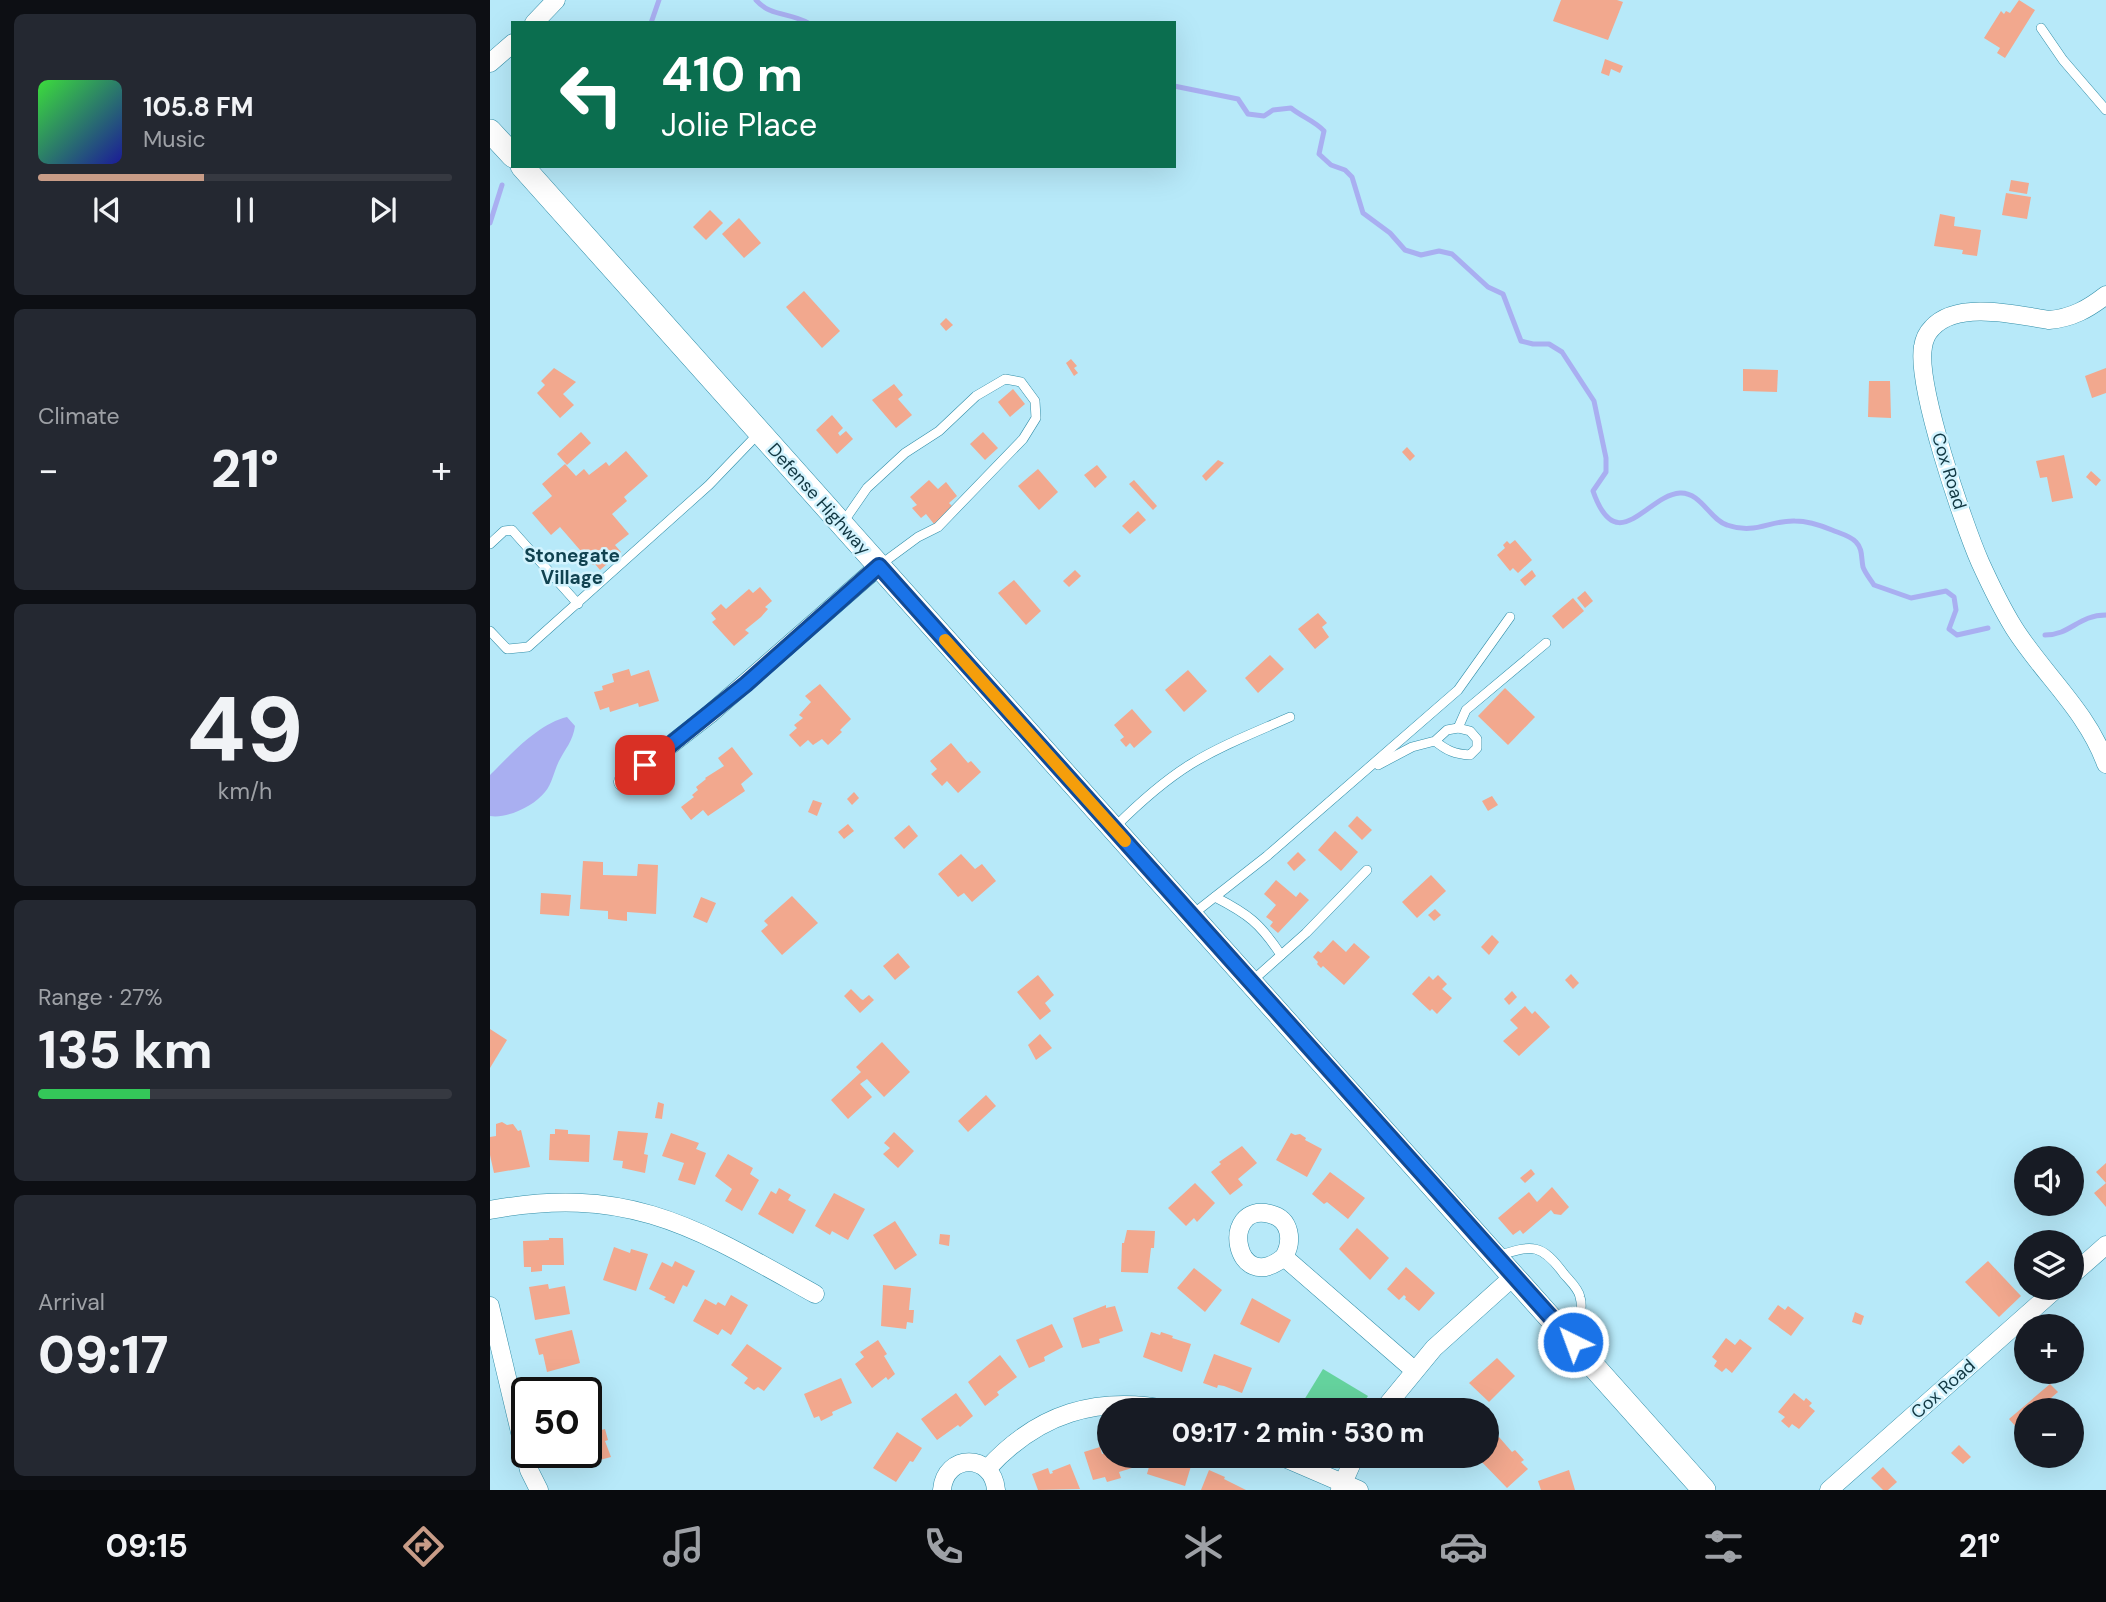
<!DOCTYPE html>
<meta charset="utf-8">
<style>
:root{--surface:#171b24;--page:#242831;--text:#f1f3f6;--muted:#9ea1a6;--line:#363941;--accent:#c89c87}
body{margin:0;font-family:"DM Sans",sans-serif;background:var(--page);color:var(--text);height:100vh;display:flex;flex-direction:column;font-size:26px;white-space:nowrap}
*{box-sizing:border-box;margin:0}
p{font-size:23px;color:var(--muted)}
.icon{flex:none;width:38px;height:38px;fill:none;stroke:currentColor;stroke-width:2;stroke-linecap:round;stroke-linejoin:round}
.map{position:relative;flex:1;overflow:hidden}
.sheet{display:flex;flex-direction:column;gap:14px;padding:14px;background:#0d0f14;width:490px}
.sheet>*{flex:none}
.guide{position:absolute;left:21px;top:21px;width:665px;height:147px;border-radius:0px;box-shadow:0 7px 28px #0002;background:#0b6e4f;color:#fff;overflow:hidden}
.fabs{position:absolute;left:1524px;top:1146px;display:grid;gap:14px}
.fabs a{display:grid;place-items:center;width:70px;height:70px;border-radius:50%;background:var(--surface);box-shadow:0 7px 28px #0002;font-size:35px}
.speed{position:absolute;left:21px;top:1377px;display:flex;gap:14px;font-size:35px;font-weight:700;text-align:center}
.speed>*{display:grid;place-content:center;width:91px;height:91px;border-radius:50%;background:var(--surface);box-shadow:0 7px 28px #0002;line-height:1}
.speed .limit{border:4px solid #111;border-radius:10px;background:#fff;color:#111}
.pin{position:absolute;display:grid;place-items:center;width:60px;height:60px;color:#fff;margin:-30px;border-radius:14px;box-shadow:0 4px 10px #0006}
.me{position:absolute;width:77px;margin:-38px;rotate:318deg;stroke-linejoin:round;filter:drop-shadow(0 0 5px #0008)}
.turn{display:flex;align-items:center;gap:24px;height:147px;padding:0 35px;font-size:32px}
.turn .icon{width:91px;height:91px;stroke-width:2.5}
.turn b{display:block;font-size:49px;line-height:60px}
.big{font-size:52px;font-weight:800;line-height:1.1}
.sheet .card{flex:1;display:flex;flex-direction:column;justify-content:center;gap:10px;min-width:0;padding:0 24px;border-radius:10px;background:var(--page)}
.sheet .dial{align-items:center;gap:0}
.dial b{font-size:91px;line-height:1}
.song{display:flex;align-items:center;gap:21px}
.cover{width:84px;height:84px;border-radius:10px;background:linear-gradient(135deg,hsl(120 70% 55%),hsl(240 70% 35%))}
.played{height:7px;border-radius:4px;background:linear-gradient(90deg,var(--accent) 40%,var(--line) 40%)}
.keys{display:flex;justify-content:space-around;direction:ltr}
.heat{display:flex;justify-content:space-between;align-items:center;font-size:38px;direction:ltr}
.charge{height:10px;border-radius:5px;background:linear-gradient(90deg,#34c759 27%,var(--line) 0)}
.trip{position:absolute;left:607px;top:1398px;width:402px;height:70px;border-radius:35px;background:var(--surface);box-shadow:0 7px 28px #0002;font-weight:800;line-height:70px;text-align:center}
.menu{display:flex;height:112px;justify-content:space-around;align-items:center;background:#090b0e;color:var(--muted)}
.menu .icon{width:49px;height:49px}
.menu .on{color:var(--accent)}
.menu b{font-size:32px;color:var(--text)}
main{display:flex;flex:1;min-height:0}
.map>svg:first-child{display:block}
</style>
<main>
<section class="sheet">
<div class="card">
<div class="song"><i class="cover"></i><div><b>105.8 FM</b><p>Music</p></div></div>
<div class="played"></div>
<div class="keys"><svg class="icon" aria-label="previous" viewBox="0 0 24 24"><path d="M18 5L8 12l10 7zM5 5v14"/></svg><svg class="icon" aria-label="pause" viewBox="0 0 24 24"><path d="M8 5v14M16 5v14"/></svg><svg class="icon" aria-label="next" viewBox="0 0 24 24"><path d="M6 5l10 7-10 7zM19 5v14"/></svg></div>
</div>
<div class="card"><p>Climate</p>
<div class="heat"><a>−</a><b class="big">21°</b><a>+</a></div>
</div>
<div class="card dial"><b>49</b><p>km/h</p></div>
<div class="card"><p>Range · 27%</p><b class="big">135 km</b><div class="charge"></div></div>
<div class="card"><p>Arrival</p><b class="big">09:17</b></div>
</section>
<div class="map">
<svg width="1616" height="1490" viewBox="0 0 1616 1490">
<rect width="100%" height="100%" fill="#b7e9f9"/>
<polygon fill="#65d39e" points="833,1369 878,1396 868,1410 820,1410 811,1405"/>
<path fill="#a9aff1" d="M77,717L85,726C83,741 75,749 69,761C64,771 62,784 55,792C44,806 17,819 0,816V775C21,754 48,724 77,717Z"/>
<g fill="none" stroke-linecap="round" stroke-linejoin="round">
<g stroke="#a9aff1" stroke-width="5">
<path d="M266,0C281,17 299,12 318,23"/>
<polyline points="161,23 169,0"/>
<path d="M684,86L748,99L758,114L774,116L783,110L801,108C812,117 825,121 834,131L829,154L841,165L855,170L862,177L873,213L900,233L915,250L931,255L949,251L962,254L998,287L1013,294L1031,341L1043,344H1059L1072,352L1104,401L1116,458V472L1103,491C1127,560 1157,495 1190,493C1211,492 1220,520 1237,525C1266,535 1279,520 1305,521C1318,521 1330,525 1342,530C1349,533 1361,536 1366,542C1373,549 1371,558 1373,567C1375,573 1381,580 1384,585L1421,598L1456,591L1464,597L1466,610L1459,629L1467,635L1498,628"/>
<polyline points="0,223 12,185"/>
<path d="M1555,635C1581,635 1588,615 1616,615"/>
</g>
</g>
<g fill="#f2a88e">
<polygon points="1071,0 1127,0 1133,2 1118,40 1063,21"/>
<polygon points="1529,0 1545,10 1515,58 1507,53 1510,48 1494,38 1511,11 1514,14 1516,11 1520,13"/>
<polygon points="1115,59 1133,66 1130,73 1121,69 1119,76 1111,73"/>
<polygon points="1521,180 1539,183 1537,194 1519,191"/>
<polygon points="1516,193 1541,197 1537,219 1512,215"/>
<polygon points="220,210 233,223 216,240 203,227"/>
<polygon points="1450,214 1465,217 1464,226 1491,230 1487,256 1472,254 1473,250 1444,246"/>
<polygon points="249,218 271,243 254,258 232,234"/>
<polygon points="314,291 350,331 332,348 296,307"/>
<polygon points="456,318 463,325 456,331 450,324"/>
<polygon points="581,359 587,366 584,368 588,373 584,376 576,363"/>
<polygon points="64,368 86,382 73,394 84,405 70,418 47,393 55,385 51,381"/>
<polygon points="1616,368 1616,393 1602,398 1595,376"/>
<polygon points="1253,369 1288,370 1287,392 1253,391"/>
<polygon points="1379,381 1400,381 1401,418 1378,417"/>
<polygon points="404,384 413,395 408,399 422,415 406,428 382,400"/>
<polygon points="523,389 535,404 520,417 508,402"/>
<polygon points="342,415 353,428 348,433 350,436 356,431 363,439 347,454 326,430"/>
<polygon points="91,432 101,443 77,465 67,454"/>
<polygon points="493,432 508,448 495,460 480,444"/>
<polygon points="917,447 925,456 920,461 912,452"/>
<polygon points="136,451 158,476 134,497 137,501 122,514 139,534 125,545 131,552 110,570 105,564 103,565 70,527 61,535 42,513 62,496 52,484 75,464 86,476 94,469 99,475 116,462 119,466"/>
<polygon points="1574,455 1583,498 1562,502 1557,477 1550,478 1546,461"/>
<polygon points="728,460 734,463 716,481 712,476"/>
<polygon points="607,465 617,477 605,488 594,475"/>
<polygon points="548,469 568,492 549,510 528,486"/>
<polygon points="1601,471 1611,480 1606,486 1596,477"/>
<polygon points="439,480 448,489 456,482 467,496 459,503 463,507 444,524 436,514 431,518 422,508 427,505 420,497"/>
<polygon points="644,480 667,506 663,510 639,484"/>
<polygon points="648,511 656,520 640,534 632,526"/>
<polygon points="1025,540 1042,560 1028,573 1023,568 1020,571 1007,555 1015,548 1013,545 1017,541 1020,544"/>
<polygon points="585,570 591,576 579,587 573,581"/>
<polygon points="1042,570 1046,576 1035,586 1030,580"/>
<polygon points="524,580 551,611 536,625 508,593"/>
<polygon points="270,587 282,601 275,607 278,609 271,617 255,630 259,633 244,646 222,622 226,619 221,613 231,604 236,609 259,589 263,593"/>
<polygon points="1095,591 1103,601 1095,608 1087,598"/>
<polygon points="1083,598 1094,611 1073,629 1062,616"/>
<polygon points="828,613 837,623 832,627 839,637 825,649 808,629"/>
<polygon points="780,655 794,669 768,693 755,678"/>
<polygon points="139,669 141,676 159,670 169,701 149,707 148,703 120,712 119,707 110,710 104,692 113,690 112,686 124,682 122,674"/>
<polygon points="698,670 717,691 694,712 675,690"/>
<polygon points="330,684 361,719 350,730 352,732 338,745 332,739 323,745 318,740 310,747 299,735 307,728 304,725 313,718 309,715 321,702 315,696"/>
<polygon points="1015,688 1045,717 1018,745 988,716"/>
<polygon points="642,709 662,732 644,748 640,743 636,747 630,740 634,737 624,725"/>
<polygon points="461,743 478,763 481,761 491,772 468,793 457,781 452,786 441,774 447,769 440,761"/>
<polygon points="242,747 263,774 251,784 255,791 218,816 213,810 201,820 191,807 204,797 202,795 208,790 206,787 216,779 215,778 234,766 228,758"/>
<polygon points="364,792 369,798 362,805 357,799"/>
<polygon points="1002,796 1008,805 998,811 992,801"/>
<polygon points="323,800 332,803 327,816 318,812"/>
<polygon points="867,816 882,830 872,840 858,826"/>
<polygon points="358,824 364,831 354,839 348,832"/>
<polygon points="419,825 428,836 414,849 404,838"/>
<polygon points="845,831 868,852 851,871 828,850"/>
<polygon points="808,852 816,860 804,871 797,863"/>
<polygon points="471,854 485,869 492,864 506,881 482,902 474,893 468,897 448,874"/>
<polygon points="93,861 113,862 113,875 147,876 148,864 168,865 166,914 137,912 137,921 118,919 118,911 90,909"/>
<polygon points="941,875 956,891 927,918 912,902"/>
<polygon points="786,880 806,897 810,892 819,900 788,933 780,926 783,922 776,917 786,905 774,894"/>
<polygon points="51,893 81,895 79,916 50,914"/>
<polygon points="302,896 328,923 292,955 271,931 278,925 274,921"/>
<polygon points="211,897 226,903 217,923 203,917"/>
<polygon points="945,909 951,915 944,921 938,915"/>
<polygon points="1002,935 1009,942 999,955 991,947"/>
<polygon points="843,940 856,952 864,943 880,957 854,985 833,966 831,968 827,964 828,962 823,957 828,951 831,953"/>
<polygon points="408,953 420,967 405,980 393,966"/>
<polygon points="1081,974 1089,983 1083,989 1075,980"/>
<polygon points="548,975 564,995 555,1003 561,1011 550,1020 527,992"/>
<polygon points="948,975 957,984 952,989 962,998 947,1014 942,1009 940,1011 922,994 939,976 943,980"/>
<polygon points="361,989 371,999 373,1000 379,995 384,1000 370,1013 354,996"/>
<polygon points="1022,991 1027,997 1019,1005 1014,999"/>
<polygon points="1035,1006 1042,1014 1045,1011 1060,1027 1029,1056 1013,1041 1028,1028 1020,1020"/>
<polygon points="0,1029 17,1040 0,1068"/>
<polygon points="550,1034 562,1048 546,1060 538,1045"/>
<polygon points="392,1042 420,1072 394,1097 377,1079 370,1084 382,1097 358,1119 341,1100 371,1072 366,1067"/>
<polygon points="496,1095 506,1106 478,1132 468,1121"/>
<polygon points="168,1102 174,1104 172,1119 165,1118"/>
<polygon points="12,1122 17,1125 23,1124 28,1131 31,1130 40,1167 4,1173 0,1155 0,1137 6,1136 6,1124"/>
<polygon points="65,1129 78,1130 78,1134 100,1135 99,1162 59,1160 60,1134 65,1134"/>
<polygon points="128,1131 158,1133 154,1154 158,1155 155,1173 132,1168 133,1161 123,1160"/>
<polygon points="404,1132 424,1151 408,1168 393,1154 400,1148 394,1143"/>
<polygon points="181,1133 209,1143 206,1149 216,1153 205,1185 188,1180 194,1163 172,1156"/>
<polygon points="801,1133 805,1135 810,1134 816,1138 815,1140 832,1149 817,1177 786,1160"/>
<polygon points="752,1146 767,1163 748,1179 753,1185 740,1195 721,1172 731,1164 729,1162"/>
<polygon points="238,1154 263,1168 260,1174 269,1180 252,1211 235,1201 242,1189 225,1176"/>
<polygon points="1616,1163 1616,1207 1604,1193 1616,1183 1606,1172"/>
<polygon points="1041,1169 1045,1174 1035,1183 1030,1178"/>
<polygon points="840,1172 875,1198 858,1219 837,1202 834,1204 822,1194"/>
<polygon points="705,1183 725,1203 707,1222 704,1218 696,1226 678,1208"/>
<polygon points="1062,1187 1079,1207 1071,1215 1064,1214 1061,1210 1033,1234 1030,1230 1023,1235 1008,1218 1039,1192 1047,1202"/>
<polygon points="289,1188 301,1195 298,1200 316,1210 303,1234 268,1214 281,1191 286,1194"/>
<polygon points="344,1193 375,1209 358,1240 342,1231 340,1235 325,1226"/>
<polygon points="405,1221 427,1255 405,1270 383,1235"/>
<polygon points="867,1228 899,1258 880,1280 849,1249"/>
<polygon points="637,1230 665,1231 664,1248 661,1248 658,1273 631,1272 632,1243 634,1243"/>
<polygon points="450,1234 460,1235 459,1246 449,1244"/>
<polygon points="59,1238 73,1238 74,1265 52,1265 52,1271 41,1272 41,1267 34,1267 33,1241 59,1240"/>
<polygon points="124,1247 140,1253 141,1249 158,1254 146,1291 113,1280"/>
<polygon points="185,1261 205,1271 197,1287 193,1285 184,1304 174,1299 176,1297 159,1289 172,1262 182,1267"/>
<polygon points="1498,1261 1531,1296 1509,1317 1475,1282"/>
<polygon points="916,1267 945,1293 929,1311 915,1299 916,1297 914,1295 909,1300 897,1289"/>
<polygon points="704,1268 732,1290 715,1312 687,1288"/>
<polygon points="58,1284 59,1289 75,1286 80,1314 45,1320 39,1287"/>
<polygon points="393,1285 421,1288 419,1310 424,1310 423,1323 417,1322 416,1329 391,1326"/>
<polygon points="241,1295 258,1305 241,1335 232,1329 228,1335 203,1321 215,1299 226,1305 228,1302 235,1306"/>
<polygon points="762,1298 801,1320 789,1343 750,1324"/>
<polygon points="616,1305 616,1308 625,1306 633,1331 609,1339 610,1343 592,1348 583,1318"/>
<polygon points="1288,1305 1295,1310 1298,1306 1314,1318 1301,1336 1278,1319"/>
<polygon points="1365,1312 1374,1316 1371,1325 1362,1322"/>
<polygon points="562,1324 573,1347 554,1357 555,1361 539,1368 526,1340"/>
<polygon points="82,1330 90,1363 57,1372 53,1354 49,1355 45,1339"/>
<polygon points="661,1332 670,1335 671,1332 683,1336 682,1338 701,1344 692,1372 653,1357"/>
<polygon points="1236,1338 1245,1345 1250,1339 1262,1348 1242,1373 1236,1368 1232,1372 1224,1366 1227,1361 1222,1357"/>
<polygon points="388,1340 397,1354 394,1356 405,1374 398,1380 396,1377 382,1388 365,1364 374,1357 370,1352"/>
<polygon points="257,1344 292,1368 274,1391 268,1387 264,1390 254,1383 258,1378 241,1365"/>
<polygon points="724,1354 762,1368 752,1393 734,1386 728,1385 727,1388 713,1383"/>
<polygon points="510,1355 527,1377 507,1392 509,1395 495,1406 478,1382"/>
<polygon points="1007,1358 1025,1376 999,1402 979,1383"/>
<polygon points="351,1378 362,1403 342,1412 343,1415 331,1421 329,1416 324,1418 314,1394"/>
<polygon points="99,1384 103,1393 99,1397 103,1413 96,1415 96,1393 62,1393 61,1389 79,1385 80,1389"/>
<polygon points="1560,1384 1568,1392 1547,1410 1536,1410 1536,1420 1527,1428 1519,1419"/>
<polygon points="466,1393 483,1416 470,1427 468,1425 447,1440 431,1419"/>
<polygon points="1304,1393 1314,1401 1316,1398 1322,1403 1319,1406 1325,1411 1309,1429 1302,1424 1299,1428 1291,1421 1295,1417 1288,1412"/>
<polygon points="115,1429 118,1440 115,1441 121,1457 91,1465 87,1452 96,1452 96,1434"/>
<polygon points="407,1432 432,1448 423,1462 420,1461 406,1482 383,1468"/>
<polygon points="1009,1437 1022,1452 1025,1450 1034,1460 1031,1462 1038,1469 1017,1488 987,1457 998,1456 998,1448"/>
<polygon points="1469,1445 1481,1457 1473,1464 1461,1453"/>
<polygon points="610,1447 612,1454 620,1452 620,1456 638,1456 642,1468 629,1472 631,1478 617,1482 615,1477 603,1480 594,1452"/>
<polygon points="662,1456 704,1456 695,1486 657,1474"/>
<polygon points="580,1464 590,1489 548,1490 542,1474 558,1468 560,1474 563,1473 562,1471"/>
<polygon points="1393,1467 1407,1482 1398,1490 1393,1490 1381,1478"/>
<polygon points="719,1470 735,1477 734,1479 756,1490 711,1490"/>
<polygon points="1079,1470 1085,1490 1051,1490 1048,1481"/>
</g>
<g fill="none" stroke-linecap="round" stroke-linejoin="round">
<defs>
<g id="lane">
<polyline points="1551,28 1573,60 1616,110"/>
<polyline points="352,524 377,488 415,453 449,431 486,396 515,379 531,382 545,401 546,418 533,439 448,527 428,537 390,565"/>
<polyline points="0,544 14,531 22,530 88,604"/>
<polyline points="0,631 17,649 38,647 219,485 268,434"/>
<polyline points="968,728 976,710 1056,643"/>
<path d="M888,765L922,747L945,741L957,730L968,728L980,731L987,739V748L980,755C965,754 957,751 945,741"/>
<path d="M625,827C648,804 672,782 701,764C732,745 766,732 800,717"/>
<path d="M725,897C758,914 770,923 791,955"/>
<polyline points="703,914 777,856 968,690 1020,617"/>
<polyline points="762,981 816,933 877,870"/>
<path d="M1008,1256C1043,1244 1052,1244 1074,1274C1079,1280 1089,1289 1090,1297C1094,1310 1087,1328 1083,1340"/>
</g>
<g id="street">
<polyline points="44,23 66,0"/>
<polyline points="0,63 23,43"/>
<path d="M1616,295C1598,309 1582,318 1559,320C1527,315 1467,300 1442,328C1437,333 1434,340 1433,347C1426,385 1473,523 1490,562C1500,584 1511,607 1524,628C1553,674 1597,711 1616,764"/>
<polyline points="133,782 220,714 389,566"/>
<path d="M0,1210C140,1184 208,1229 325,1294"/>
<path d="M794,1257C744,1298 729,1201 780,1214C801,1219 803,1241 794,1257L924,1370"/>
<polyline points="1582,1275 1616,1245"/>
<polyline points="0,1306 39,1470 49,1490"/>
<polyline points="893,1410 944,1348 1024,1276"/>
<polyline points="790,1456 869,1490"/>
<path d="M497,1469C548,1413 607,1395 681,1410"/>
<path d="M452,1490C455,1453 503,1453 506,1490"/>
<polyline points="850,1490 865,1456"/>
<polyline points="1339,1490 1567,1288"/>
</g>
<g id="secondary">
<polyline points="0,131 23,156"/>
<polyline points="32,166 1214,1490"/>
</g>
</defs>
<use href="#lane" stroke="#318ea8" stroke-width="10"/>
<use href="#street" stroke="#318ea8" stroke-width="19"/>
<use href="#secondary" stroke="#318ea8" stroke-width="24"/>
<use href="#lane" stroke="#fff" stroke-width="9"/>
<use href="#street" stroke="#fff" stroke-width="18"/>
<use href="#secondary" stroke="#fff" stroke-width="23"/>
</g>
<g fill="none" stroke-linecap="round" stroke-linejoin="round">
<defs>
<polyline id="route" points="155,765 256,684 389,566 1083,1342"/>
</defs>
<use href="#route" stroke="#114b97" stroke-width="18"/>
<use href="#route" stroke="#1a73e8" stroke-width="12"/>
<polyline stroke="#f59e0b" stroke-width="12" points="455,640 635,841"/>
</g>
<g text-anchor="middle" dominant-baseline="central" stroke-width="5" stroke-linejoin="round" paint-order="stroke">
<g font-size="18" fill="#113742" stroke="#d2f3fe">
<text transform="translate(1459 471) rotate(73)">Cox Road</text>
<text transform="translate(329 499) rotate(48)">Defense Highway</text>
<text transform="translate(1453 1389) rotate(-42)">Cox Road</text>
</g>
<g font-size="19" font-weight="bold" fill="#104250" stroke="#d2f3fe">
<text x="82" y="555">Stonegate<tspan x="82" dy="22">Village</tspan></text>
</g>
</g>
</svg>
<div class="fabs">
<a><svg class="icon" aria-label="sound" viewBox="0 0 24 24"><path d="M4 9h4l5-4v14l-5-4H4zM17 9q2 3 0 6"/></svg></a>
<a><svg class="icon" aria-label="layers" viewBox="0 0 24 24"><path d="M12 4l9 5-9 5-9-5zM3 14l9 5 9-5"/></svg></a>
<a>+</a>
<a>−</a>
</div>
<div class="speed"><div class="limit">50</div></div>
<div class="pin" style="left:155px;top:765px;background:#d93025"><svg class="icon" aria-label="arrive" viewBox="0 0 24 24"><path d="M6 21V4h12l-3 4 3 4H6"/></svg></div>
<svg class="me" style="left:1083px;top:1342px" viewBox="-20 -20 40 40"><circle r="17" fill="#1a73e8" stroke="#fff" stroke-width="3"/><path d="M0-11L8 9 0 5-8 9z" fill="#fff"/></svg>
<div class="trip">09:17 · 2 min · 530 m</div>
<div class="guide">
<div class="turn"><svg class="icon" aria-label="left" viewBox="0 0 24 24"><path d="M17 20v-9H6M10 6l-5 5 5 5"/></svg><div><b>410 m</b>Jolie Place</div></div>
</div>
</div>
</main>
<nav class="menu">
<b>09:15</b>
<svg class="icon on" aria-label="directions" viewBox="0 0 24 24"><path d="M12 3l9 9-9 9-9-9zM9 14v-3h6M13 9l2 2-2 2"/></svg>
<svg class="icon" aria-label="music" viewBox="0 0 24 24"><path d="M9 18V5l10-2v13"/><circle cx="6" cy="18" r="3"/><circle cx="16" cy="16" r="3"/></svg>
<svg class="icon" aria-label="phone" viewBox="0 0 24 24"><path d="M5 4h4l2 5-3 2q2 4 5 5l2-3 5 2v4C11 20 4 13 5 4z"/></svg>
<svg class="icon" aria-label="climate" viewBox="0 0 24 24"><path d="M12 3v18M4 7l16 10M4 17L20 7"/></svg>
<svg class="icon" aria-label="car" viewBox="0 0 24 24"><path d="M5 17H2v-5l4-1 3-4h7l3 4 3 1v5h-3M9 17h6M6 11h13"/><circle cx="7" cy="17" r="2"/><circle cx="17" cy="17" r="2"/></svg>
<svg class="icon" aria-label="filters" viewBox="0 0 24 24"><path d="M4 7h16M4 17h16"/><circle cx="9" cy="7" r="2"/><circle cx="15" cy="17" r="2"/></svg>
<b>21°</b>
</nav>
